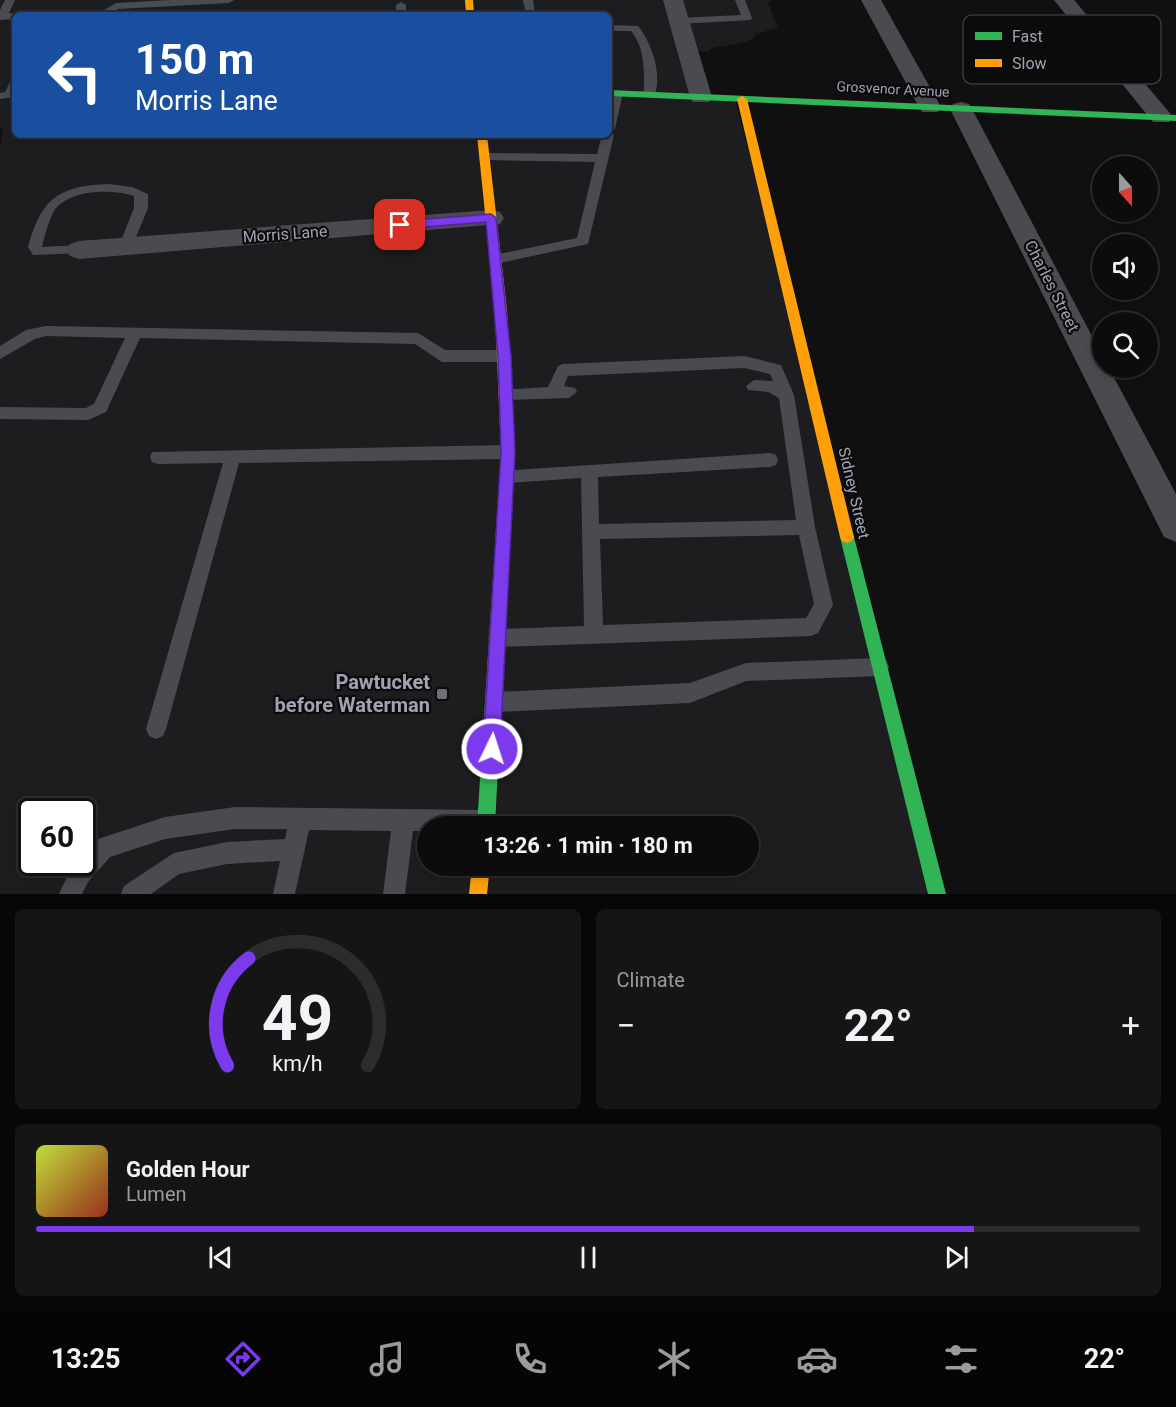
<!DOCTYPE html>
<meta charset="utf-8">
<style>
:root{--surface:#0c0c0d;--page:#151516;--text:#f1f3f6;--muted:#9a9b9d;--line:#2c2c2e;--accent:#7c3aed}
body{margin:0;font-family:Roboto,sans-serif;background:var(--page);color:var(--text);height:100vh;display:flex;flex-direction:column;font-size:22px;white-space:nowrap}
*{box-sizing:border-box;margin:0}
p{font-size:20px;color:var(--muted)}
.icon{flex:none;width:33px;height:33px;fill:none;stroke:currentColor;stroke-width:2;stroke-linecap:round;stroke-linejoin:round}
.map{position:relative;height:894px;overflow:hidden}
.details{display:flex;flex-direction:column;gap:15px;padding:15px;background:#070707;flex:1}
.details>*{flex:none}
.guide{position:absolute;left:12px;top:12px;width:600px;height:126px;border-radius:9px;box-shadow:0 3px 9px #0003,0 0 0 2px var(--line);background:#1a4fa0;color:#fff;overflow:hidden}
.needle{width:39px;rotate:159deg}
.tools{position:absolute;left:1092px;top:156px;display:grid;gap:12px}
.tools a{display:grid;place-items:center;width:66px;height:66px;border-radius:50%;background:var(--surface);box-shadow:0 3px 9px #0003,0 0 0 2px var(--line);font-size:30px}
.speed{position:absolute;left:18px;top:798px;display:flex;gap:12px;font-size:30px;font-weight:700;text-align:center}
.speed>*{display:grid;place-content:center;width:78px;height:78px;border-radius:50%;background:var(--surface);box-shadow:0 3px 9px #0003,0 0 0 2px var(--line);line-height:1}
.speed .limit{border:3px solid #111;border-radius:9px;background:#fff;color:#111}
.pin{position:absolute;display:grid;place-items:center;width:51px;height:51px;color:#fff;margin:-26px;border-radius:12px;box-shadow:0 3px 9px #0006}
.me{position:absolute;width:66px;margin:-33px;rotate:4deg;stroke-linejoin:round;filter:drop-shadow(0 0 4px #0008)}
.turn{display:flex;align-items:center;gap:21px;height:126px;padding:0 24px;font-size:27px}
.turn .icon{width:78px;height:78px;stroke-width:2.5}
.turn b{display:block;font-size:42px;line-height:51px}
.big{font-size:45px;font-weight:700;line-height:1.1}
.details .card{flex:1;display:flex;flex-direction:column;justify-content:center;gap:9px;min-width:0;padding:0 21px;border-radius:9px;background:var(--page)}
.details .dial{align-items:center;gap:0}
.dial svg{height:156px;overflow:visible;fill:none;stroke:var(--line);stroke-width:7;stroke-linecap:round;text-anchor:middle}
.dial text{fill:var(--text);stroke:none}
.song{display:flex;align-items:center;gap:18px}
.cover{width:72px;height:72px;border-radius:9px;background:linear-gradient(135deg,hsl(70 70% 55%),hsl(10 70% 35%))}
.played{height:6px;border-radius:3px;background:linear-gradient(90deg,var(--accent) 85%,var(--line) 85%)}
.keys{display:flex;justify-content:space-around;direction:ltr}
.heat{display:flex;justify-content:space-between;align-items:center;font-size:33px;direction:ltr}
.details .tiles{flex:1;display:grid;gap:15px;grid-template-columns:1fr 1fr}
.card:last-child{grid-column:span 2}
.trip{position:absolute;left:417px;top:816px;width:342px;height:60px;border-radius:30px;background:var(--surface);box-shadow:0 3px 9px #0003,0 0 0 2px var(--line);font-weight:700;line-height:60px;text-align:center}
.tabs{display:flex;height:96px;justify-content:space-around;align-items:center;background:#050505;color:var(--muted)}
.tabs .icon{width:42px;height:42px}
.tabs .current{color:var(--accent)}
.tabs b{font-size:27px;color:var(--text)}
.map>svg:first-child{display:block}
</style>
<div class="map">
<svg width="1176" height="894" viewBox="0 0 1176 894">
<rect width="100%" height="100%" fill="#101011"/>
<path fill="#1d1d1f" fill-rule="evenodd" d="M0,0H773L768,3L778,28L756,34L753,39L742,43L713,48L708,52L690,50L703,94L734,95L941,894H0V149L3,129H0ZM15,15H609V135H15ZM32,812H82V862H32ZM428,826H748V866H428Z"/>
<g fill="none" stroke-linecap="round" stroke-linejoin="round">
<g fill="#4a4a51" fill-rule="evenodd">
<polygon points="5,0 15,0 9,13 19,14 15,15 15,19 0,20 0,10"/>
<polygon points="170,0 234,0 229,3 118,9 108,15 95,15 116,3"/>
<polygon points="523,0 533,0 535,15 487,15 492,12 525,10"/>
<polygon points="735,0 745,0 752,18 751,20 679,24 674,21 679,18 741,15"/>
<polygon points="401,2 406,5 406,15 396,15 396,5"/>
<polygon points="31,12 46,15 26,15"/>
<path d="M609,25L638,26C652,43 663,76 654,97L644,95C644,73 646,49 631,31H609Z"/>
<polygon points="15,79 14,97 0,99 0,93 5,92 11,80"/>
<polygon points="617,90 623,93 615,129 611,132 614,135 588,244 495,264 490,262 490,256 577,238 595,162 484,160 480,159 480,153 597,154 602,135 609,135 611,93"/>
<path d="M109,184L132,187L148,194V208L131,249L126,251L119,246L134,208V196C112,189 69,189 54,211C48,222 45,235 42,247L79,245L86,250L84,253L33,255L28,247C42,198 58,186 109,184Z"/>
<polygon points="46,326 418,333 445,350 505,350 513,356 505,362 442,362 415,344 140,338 106,412 88,420 0,419 0,407 86,408 94,404 125,338 46,336 35,339 0,359 0,346 26,330"/>
<path d="M744,356L781,365L794,395L815,527L833,605L818,633L811,636L498,647L491,644L488,638L491,632L498,629L584,626L581,478L507,483L501,481L499,476L501,471L770,453L776,455L778,460L776,465L770,467L598,477L599,524L796,520L779,398L768,392L748,390L746,386L754,380L773,381L770,374L744,368L568,376L564,386L575,388L577,392L569,398L506,400L500,398L498,394L500,390L548,387L558,366L563,364ZM799,535L814,604L806,618L603,625L600,539Z"/>
<polygon points="508,445 514,447 516,452 514,457 508,459 239,463 166,729 163,736 156,739 149,736 146,729 223,463 158,464 152,462 150,457 152,452"/>
<polygon points="879,658 886,660 889,667 886,674 879,676 746,681 690,703 495,712 488,709 485,702 488,695 495,692 690,683 746,663"/>
<polygon points="235,807 486,810 494,813 497,821 495,826 428,826 428,831 413,831 405,894 383,894 391,831 309,830 295,894 273,894 280,861 227,864 179,874 151,894 121,894 124,886 174,853 227,842 285,839 287,829 235,829 165,839 110,857 88,882 82,894 59,894 72,866 75,862 82,862 82,854 95,840 165,817"/>
</g>
<g fill="#4a4a51" fill-rule="evenodd">
<polygon points="663,0 683,0 712,97 709,102 693,102 690,97"/>
<polygon points="861,0 881,0 941,107 938,112 922,112 919,107"/>
<polygon points="1054,0 1074,0 1169,112 1172,117 1169,122 1153,122"/>
<polygon points="961,102 969,104 972,109 1102,355 1102,368 1109,368 1176,494 1176,542 1164,537 950,109 953,104"/>
<polygon points="491,210 500,212 504,218 500,224 79,259 70,256 66,250 70,244 79,241"/>
</g>
<g fill="#30b455" fill-rule="evenodd">
<polygon points="609,90 1176,115 1176,121 609,96"/>
<polygon points="503,524 508,526 510,530 495,826 477,826 496,530 498,526"/>
<polygon points="847,531 852,533 854,537 946,894 928,894 840,537 842,533"/>
</g>
<g fill="#ff9f0a" fill-rule="evenodd">
<polygon points="465,0 473,0 474,15 466,15"/>
<polygon points="742,96 747,99 854,537 852,541 847,543 842,541 840,537 737,99"/>
<polygon points="477,135 487,135 507,310 515,452 510,530 508,534 503,536 498,534 496,530 501,452 495,310"/>
<polygon points="472,866 490,866 487,894 469,894"/>
</g>
</g>
<polygon fill="#7c3aed" stroke="#51269a" stroke-width="1.5" points="491,214 496,218 511,356 515,452 500,749 498,755 492,758 486,755 483,749 501,452 498,356 486,222 400,229 394,225 400,221"/>
<rect fill="#6d707b" stroke="#0b0b0c" stroke-width="2" x="436" y="688" width="12" height="12" rx="3"/>
<g text-anchor="middle" dominant-baseline="central" stroke-width="4.5" stroke-linejoin="round" paint-order="stroke">
<g font-size="14" fill="#9fa3b4" stroke="#0b0b0c">
<text transform="translate(893 89) rotate(3)">Grosvenor Avenue</text>
</g>
<g font-size="16" fill="#9fa3b4" stroke="#0b0b0c">
<text transform="translate(285 234) rotate(-4)">Morris Lane</text>
<text transform="translate(1052 286) rotate(63)">Charles Street</text>
<text transform="translate(854 493) rotate(77)">Sidney Street</text>
</g>
<g font-size="20" font-weight="bold" fill="#9fa3b4" stroke="#0b0b0c" text-anchor="end">
<text x="430" y="682">Pawtucket<tspan x="430" dy="23">before Waterman</tspan></text>
</g>
</g>
<rect x="963" y="15" width="198" height="69" rx="9" fill="#0b0b0c" stroke="#37393e" stroke-width="1.5"/>
<rect x="975" y="32" width="27" height="8" fill="#30b455"/>
<rect x="975" y="59" width="27" height="8" fill="#ff9f0a"/>
<g font-size="16" fill="#9fa3b4">
<text x="1012" y="42">Fast</text>
<text x="1012" y="69">Slow</text>
</g>
</svg>
<div class="tools">
<a><svg class="needle" viewBox="-14 -14 28 28"><path d="M0-13l5 13h-10z" fill="#e53935"/><path d="M0 13l5-13h-10z" fill="#9a9b9d"/></svg></a>
<a><svg class="icon" aria-label="sound" viewBox="0 0 24 24"><path d="M4 9h4l5-4v14l-5-4H4zM17 9q2 3 0 6"/></svg></a>
<a><svg class="icon" aria-label="search" viewBox="0 0 24 24"><circle cx="10" cy="10" r="6"/><path d="M15 15l6 6"/></svg></a>
</div>
<div class="speed"><div class="limit">60</div></div>
<div class="pin" style="left:400px;top:225px;background:#d93025"><svg class="icon" aria-label="arrive" viewBox="0 0 24 24"><path d="M6 21V4h12l-3 4 3 4H6"/></svg></div>
<svg class="me" style="left:492px;top:749px" viewBox="-20 -20 40 40"><circle r="17" fill="#7c3aed" stroke="#fff" stroke-width="3"/><path d="M0-11L8 9 0 5-8 9z" fill="#fff"/></svg>
<div class="trip">13:26 · 1 min · 180 m</div>
<div class="guide">
<div class="turn"><svg class="icon" aria-label="left" viewBox="0 0 24 24"><path d="M17 20v-9H6M10 6l-5 5 5 5"/></svg><div><b>150 m</b>Morris Lane</div></div>
</div>
</div>
<section class="details">
<div class="tiles">
<div class="card dial"><svg viewBox="0 0 100 80">
<path d="M14 69A42 42 0 1 1 86 69"/>
<path d="M14 69A42 42 0 0 1 25 14" stroke="#7c3aed"/>
<text x="50" y="56" font-size="32" font-weight="700">49</text>
<text x="50" y="72" font-size="11">km/h</text>
</svg></div>
<div class="card"><p>Climate</p>
<div class="heat"><a>−</a><b class="big">22°</b><a>+</a></div>
</div>
<div class="card">
<div class="song"><i class="cover"></i><div><b>Golden Hour</b><p>Lumen</p></div></div>
<div class="played"></div>
<div class="keys"><svg class="icon" aria-label="previous" viewBox="0 0 24 24"><path d="M18 5L8 12l10 7zM5 5v14"/></svg><svg class="icon" aria-label="pause" viewBox="0 0 24 24"><path d="M8 5v14M16 5v14"/></svg><svg class="icon" aria-label="next" viewBox="0 0 24 24"><path d="M6 5l10 7-10 7zM19 5v14"/></svg></div>
</div>
</div>
</section>
<nav class="tabs">
<b>13:25</b>
<svg class="icon current" aria-label="directions" viewBox="0 0 24 24"><path d="M12 3l9 9-9 9-9-9zM9 14v-3h6M13 9l2 2-2 2"/></svg>
<svg class="icon" aria-label="music" viewBox="0 0 24 24"><path d="M9 18V5l10-2v13"/><circle cx="6" cy="18" r="3"/><circle cx="16" cy="16" r="3"/></svg>
<svg class="icon" aria-label="phone" viewBox="0 0 24 24"><path d="M5 4h4l2 5-3 2q2 4 5 5l2-3 5 2v4C11 20 4 13 5 4z"/></svg>
<svg class="icon" aria-label="climate" viewBox="0 0 24 24"><path d="M12 3v18M4 7l16 10M4 17L20 7"/></svg>
<svg class="icon" aria-label="car" viewBox="0 0 24 24"><path d="M5 17H2v-5l4-1 3-4h7l3 4 3 1v5h-3M9 17h6M6 11h13"/><circle cx="7" cy="17" r="2"/><circle cx="17" cy="17" r="2"/></svg>
<svg class="icon" aria-label="filters" viewBox="0 0 24 24"><path d="M4 7h16M4 17h16"/><circle cx="9" cy="7" r="2"/><circle cx="15" cy="17" r="2"/></svg>
<b>22°</b>
</nav>
